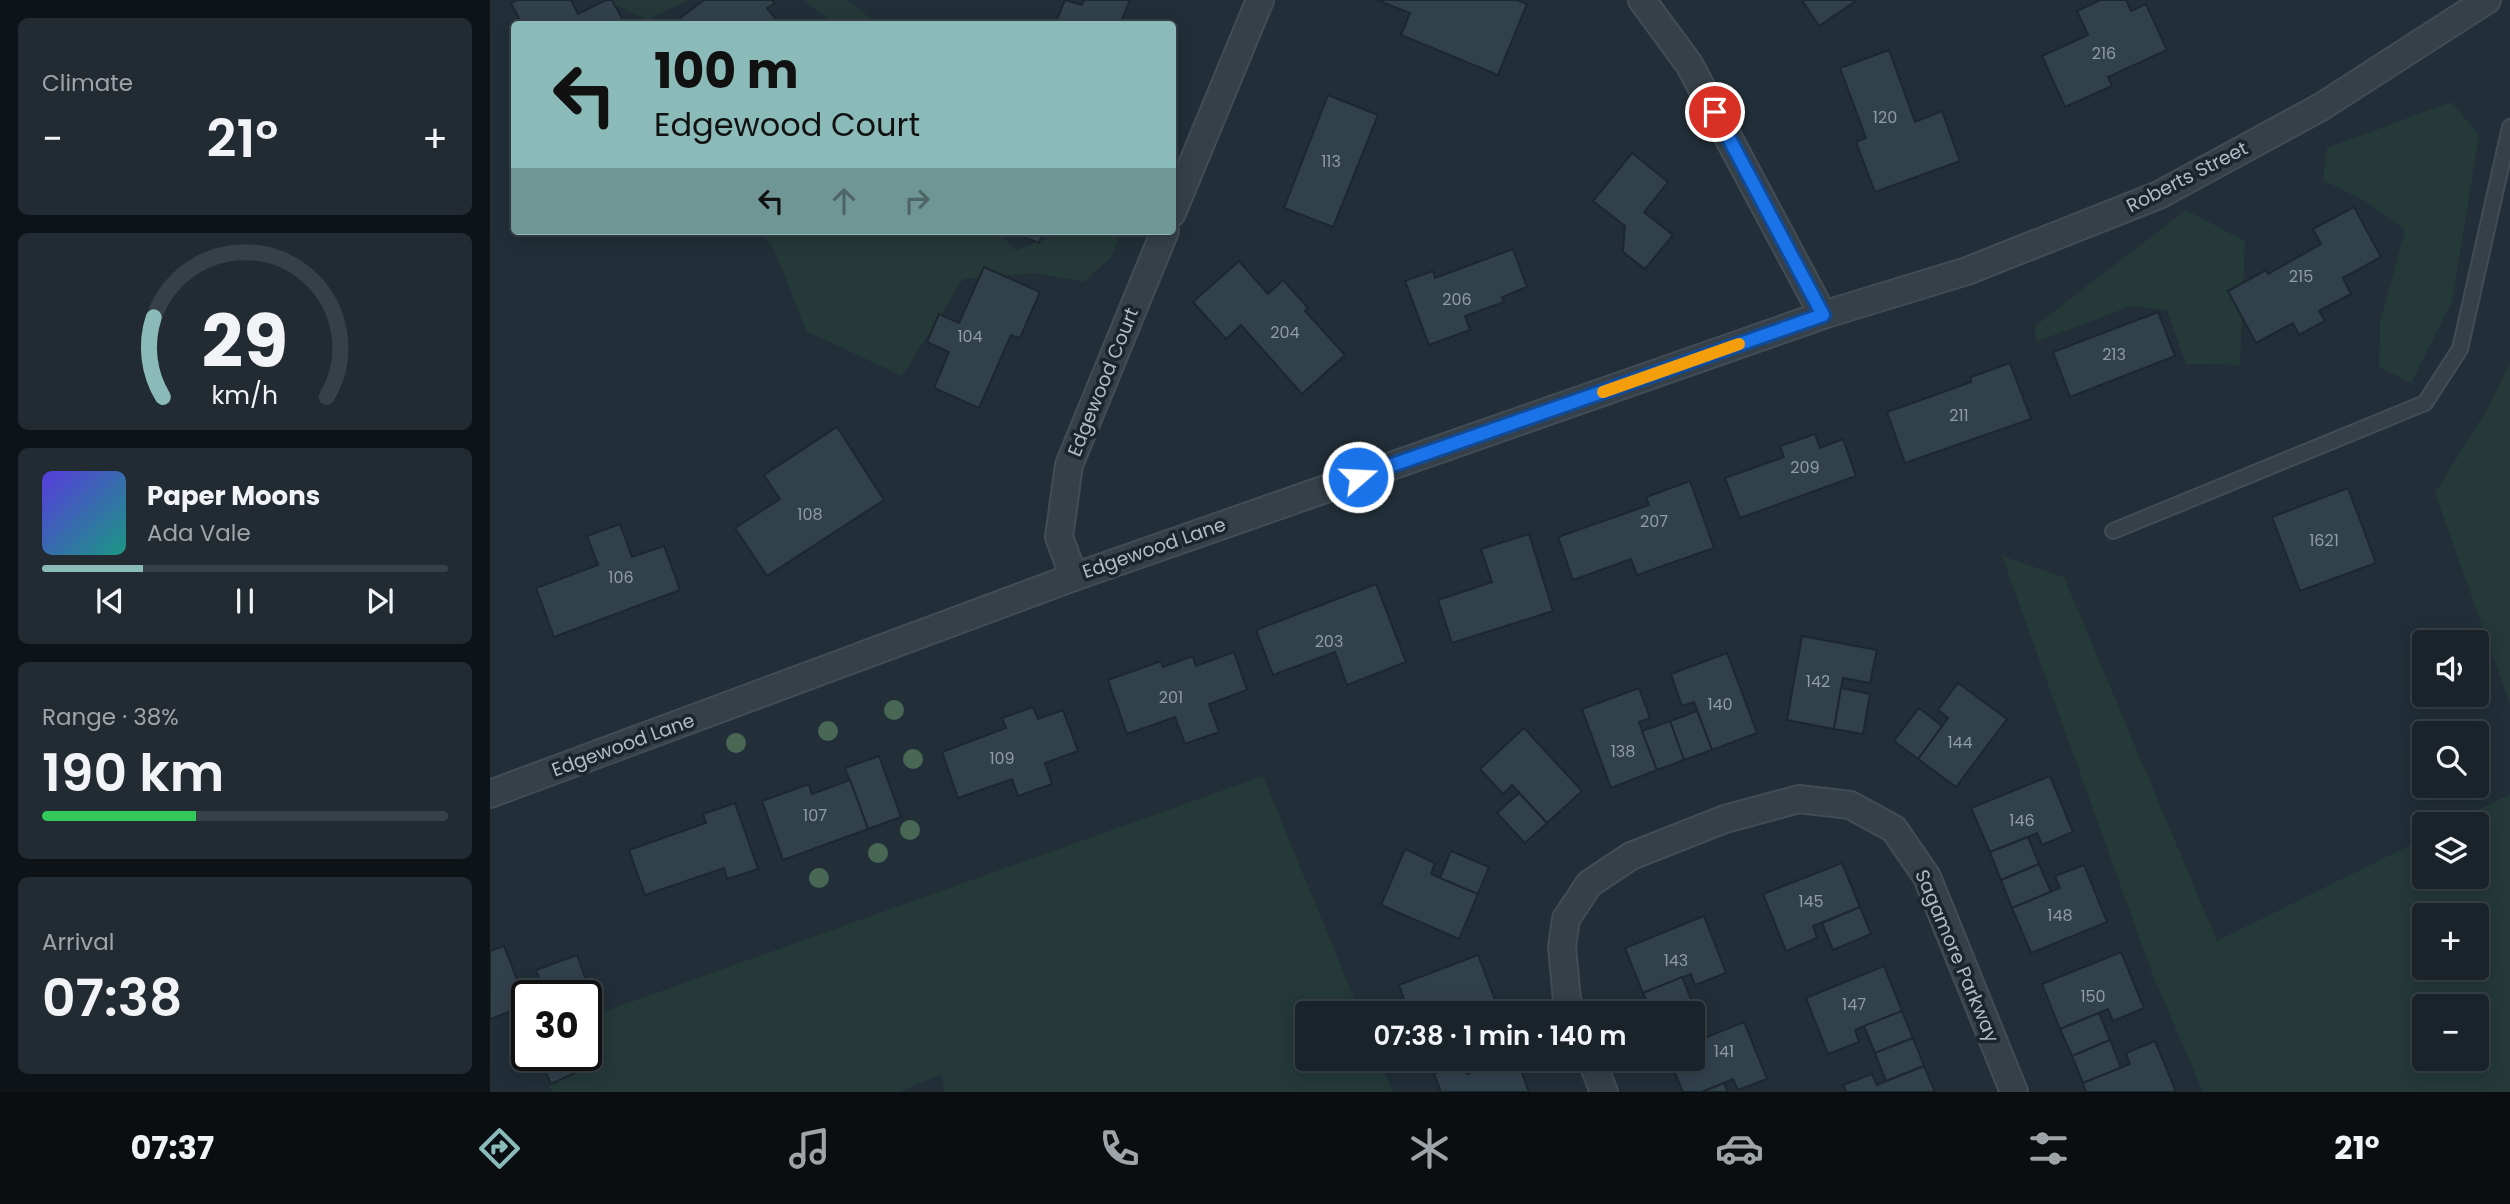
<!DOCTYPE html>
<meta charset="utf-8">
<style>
:root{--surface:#1a232a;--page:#232b32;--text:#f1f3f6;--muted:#9fa4a8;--line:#384047;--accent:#8bbbb9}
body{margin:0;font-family:Poppins,sans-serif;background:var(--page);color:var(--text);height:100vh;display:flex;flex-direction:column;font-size:26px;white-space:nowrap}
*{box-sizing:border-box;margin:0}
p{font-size:23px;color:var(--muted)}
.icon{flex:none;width:38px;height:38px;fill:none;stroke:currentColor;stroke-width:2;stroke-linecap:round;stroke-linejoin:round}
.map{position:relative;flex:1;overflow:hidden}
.side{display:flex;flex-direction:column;gap:18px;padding:18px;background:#0e1317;width:490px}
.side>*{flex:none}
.hud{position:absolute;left:21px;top:21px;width:665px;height:214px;border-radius:7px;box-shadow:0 4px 18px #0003,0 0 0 2px var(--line);background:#8bbbb9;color:#111;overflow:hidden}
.buttons{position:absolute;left:1922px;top:630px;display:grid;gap:14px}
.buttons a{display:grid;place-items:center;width:77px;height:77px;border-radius:7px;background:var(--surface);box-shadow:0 4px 18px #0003,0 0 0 2px var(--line);font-size:35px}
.speed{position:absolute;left:21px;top:980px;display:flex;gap:14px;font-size:35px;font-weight:700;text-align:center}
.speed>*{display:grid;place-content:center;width:91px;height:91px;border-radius:50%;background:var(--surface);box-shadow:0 4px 18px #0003,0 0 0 2px var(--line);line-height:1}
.speed .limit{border:4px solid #111;border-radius:10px;background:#fff;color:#111}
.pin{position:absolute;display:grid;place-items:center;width:60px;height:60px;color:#fff;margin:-30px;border:4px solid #fff;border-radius:50%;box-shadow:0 2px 7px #0007}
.me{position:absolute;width:77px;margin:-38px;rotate:71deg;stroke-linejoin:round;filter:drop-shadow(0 0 5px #0008)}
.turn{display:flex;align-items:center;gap:24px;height:147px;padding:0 28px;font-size:32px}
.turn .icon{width:91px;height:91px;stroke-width:2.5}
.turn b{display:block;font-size:49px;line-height:60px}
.lanes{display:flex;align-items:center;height:66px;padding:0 28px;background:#0003;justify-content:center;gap:35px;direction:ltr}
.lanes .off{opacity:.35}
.big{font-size:52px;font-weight:600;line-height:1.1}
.side .card{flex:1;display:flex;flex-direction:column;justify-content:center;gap:10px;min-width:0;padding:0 24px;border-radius:10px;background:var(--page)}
.side .dial{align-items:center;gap:0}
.dial svg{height:182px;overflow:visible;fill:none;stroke:var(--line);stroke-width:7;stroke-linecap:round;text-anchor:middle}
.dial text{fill:var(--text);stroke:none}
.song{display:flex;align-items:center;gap:21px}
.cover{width:84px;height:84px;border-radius:10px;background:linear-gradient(135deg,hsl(250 70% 55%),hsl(170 70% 35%))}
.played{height:7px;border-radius:4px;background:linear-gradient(90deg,var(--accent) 25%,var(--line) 25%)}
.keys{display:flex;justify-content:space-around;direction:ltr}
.heat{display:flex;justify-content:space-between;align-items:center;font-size:38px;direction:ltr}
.charge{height:10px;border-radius:5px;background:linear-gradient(90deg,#34c759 38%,var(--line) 0)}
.trip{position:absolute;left:805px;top:1001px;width:410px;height:70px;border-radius:7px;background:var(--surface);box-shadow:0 4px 18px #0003,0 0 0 2px var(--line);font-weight:600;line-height:70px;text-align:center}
.tabs{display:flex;height:112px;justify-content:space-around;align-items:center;background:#0a0e11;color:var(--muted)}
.tabs .icon{width:49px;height:49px}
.tabs .selected{color:var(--accent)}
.tabs b{font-size:32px;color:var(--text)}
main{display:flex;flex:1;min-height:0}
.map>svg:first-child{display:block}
</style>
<main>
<section class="side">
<div class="card"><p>Climate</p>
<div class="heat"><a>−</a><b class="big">21°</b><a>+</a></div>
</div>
<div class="card dial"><svg viewBox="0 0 100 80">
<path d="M14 69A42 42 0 1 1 86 69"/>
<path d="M14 69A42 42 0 0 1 10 34" stroke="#8bbbb9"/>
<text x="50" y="56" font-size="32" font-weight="700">29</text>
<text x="50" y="72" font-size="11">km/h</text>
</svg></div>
<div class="card">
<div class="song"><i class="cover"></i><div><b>Paper Moons</b><p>Ada Vale</p></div></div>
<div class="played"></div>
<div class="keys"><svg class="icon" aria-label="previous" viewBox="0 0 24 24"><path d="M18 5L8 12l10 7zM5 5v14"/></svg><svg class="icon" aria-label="pause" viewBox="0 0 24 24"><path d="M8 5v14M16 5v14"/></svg><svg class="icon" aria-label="next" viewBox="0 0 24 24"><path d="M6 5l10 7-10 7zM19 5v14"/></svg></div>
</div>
<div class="card"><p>Range · 38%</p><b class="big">190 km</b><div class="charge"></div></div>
<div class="card"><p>Arrival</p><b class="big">07:38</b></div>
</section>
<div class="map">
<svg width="2020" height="1092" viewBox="0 0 2020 1092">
<rect width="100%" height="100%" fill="#222f38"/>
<g fill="#243938" fill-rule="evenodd">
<polygon points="115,0 198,0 157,20"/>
<polygon points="314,0 358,0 387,24 344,24"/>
<polygon points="1961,102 1989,135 1962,302 1921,383 1889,367 1890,323 1915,230 1877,202 1833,180 1837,148"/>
<polygon points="1696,210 1755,241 1750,365 1696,364 1677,310 1641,306 1546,342 1545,326"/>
<polygon points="271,231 506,231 526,250 579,231 631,231 622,256 594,282 546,273 473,279 412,376 316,331 285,251"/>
<polygon points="2020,362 2020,704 1945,493 2001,403"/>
<path d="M1512,556L1574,577L1727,941L1934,838V877H1986V824H1960L2020,794V1092H1713L1662,973ZM1934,915H1986V968H1934ZM1986,1006V1059H1934V1006Z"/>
<polygon points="773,776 870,1013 817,1013 817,1059 889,1059 903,1092 455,1092 451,1074 409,1092 63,1092 58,1086 94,1069 88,1055 96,1055 96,1018"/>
</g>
<g fill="#31414c" stroke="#1d272f" stroke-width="2">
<polygon points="27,0 81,0 88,14 116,0 122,0 135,24 32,24 21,3"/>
<polygon points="214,0 282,0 285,3 277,8 289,24 187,24 185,22"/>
<polygon points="575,0 592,5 594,0 640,0 630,24 565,24"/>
<polygon points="887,0 1027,0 1037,4 1008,75 911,35 920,13"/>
<polygon points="1312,0 1367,0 1329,26"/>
<polygon points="1610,0 1636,0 1641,11 1656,4 1677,50 1618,77 1622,86 1575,107 1552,56 1598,35 1587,11"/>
<polygon points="1399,50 1425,122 1452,111 1470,161 1385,192 1366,142 1376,138 1350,68"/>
<polygon points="838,95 888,115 843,227 794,208"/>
<polygon points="1142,153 1178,182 1154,212 1183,235 1155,269 1133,252 1135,226 1103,201"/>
<polygon points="1864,207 1891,257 1853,278 1861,294 1829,311 1835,321 1809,335 1803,323 1766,343 1738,291 1776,270 1778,274 1831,244 1823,229"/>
<polygon points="517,231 553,231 549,243"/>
<polygon points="1023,249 1037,287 1012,297 1014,302 975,316 980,330 939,345 915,281 943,271 945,278"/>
<polygon points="749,261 778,294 793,280 818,308 815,311 855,355 812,394 751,325 736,339 703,302"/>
<polygon points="494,267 550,292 530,338 521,335 489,408 444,388 459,352 437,342 449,314 469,323"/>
<polygon points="1668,312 1685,356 1580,397 1563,352"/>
<polygon points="1520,363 1541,419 1415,463 1397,412 1481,382 1481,377"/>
<polygon points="347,427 394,500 277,576 245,528 290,499 274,475"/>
<polygon points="1325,434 1330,448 1353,439 1366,476 1250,518 1235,478 1294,457 1290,446"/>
<polygon points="1200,481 1224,548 1147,575 1141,559 1083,580 1068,537 1159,505 1156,497"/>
<polygon points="1858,488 1886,563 1810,591 1782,517"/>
<polygon points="130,524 142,557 174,546 190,590 64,637 46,588 108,565 97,536"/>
<polygon points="1039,534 1063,611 962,643 948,600 1002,582 991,549"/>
<polygon points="886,584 916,662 857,685 845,652 783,675 766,630"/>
<polygon points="1312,636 1387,650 1380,683 1353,678 1344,729 1297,720"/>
<polygon points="744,652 757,690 719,704 729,732 695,744 685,717 637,734 618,680 671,661 673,667 703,656 706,666"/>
<polygon points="1237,653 1267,733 1222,750 1204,702 1192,706 1181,674"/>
<polygon points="1468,683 1517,719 1466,787 1428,759 1458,718 1448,710"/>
<polygon points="1149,688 1160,718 1149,722 1167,770 1121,788 1092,709"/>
<polygon points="1351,688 1380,694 1373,734 1344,729"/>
<polygon points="543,707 548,719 573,710 588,751 555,763 562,784 528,796 522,779 468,798 452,752 516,728 512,718"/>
<polygon points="1429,708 1452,726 1428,759 1404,741"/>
<polygon points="1207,711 1222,750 1194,760 1180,721"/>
<polygon points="1180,721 1194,760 1167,770 1152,731"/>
<polygon points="1034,728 1092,791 1057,823 1022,785 1013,794 990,769"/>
<polygon points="389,756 411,817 378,829 355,768"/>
<polygon points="1560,776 1583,832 1552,845 1547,833 1500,852 1481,808"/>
<polygon points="360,780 378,829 293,860 272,801 319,784 322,794"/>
<polygon points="1029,793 1057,823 1035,843 1007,813"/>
<polygon points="245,803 268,869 237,879 234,868 155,895 139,850 216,823 213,814"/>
<polygon points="1538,837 1549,864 1511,880 1500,852"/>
<polygon points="915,849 945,863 941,874 988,894 969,939 891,905"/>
<polygon points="961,851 999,867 988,894 950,878"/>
<polygon points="1352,863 1370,907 1323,926 1327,938 1296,951 1273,894"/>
<polygon points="1549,864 1561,892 1522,908 1511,880"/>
<polygon points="1594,865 1617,922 1541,953 1522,908 1570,888 1565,876"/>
<polygon points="1370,907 1381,934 1343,950 1332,923"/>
<polygon points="1214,916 1236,973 1205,985 1201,974 1153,993 1135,948"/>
<polygon points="14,946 37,1005 0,1019 0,951"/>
<polygon points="1631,952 1654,1008 1623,1021 1618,1009 1570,1029 1552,984"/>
<polygon points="87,955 107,1012 96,1016 96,996 55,996 46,970"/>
<polygon points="988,955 1005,1000 971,1013 919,1013 909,985"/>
<polygon points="1394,966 1412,1011 1365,1030 1369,1042 1338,1054 1316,998"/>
<polygon points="1192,977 1204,1007 1188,1013 1162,1013 1153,993"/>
<polygon points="1005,1000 1010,1013 971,1013"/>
<polygon points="1412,1011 1423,1038 1385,1053 1374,1026"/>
<polygon points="1609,1013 1620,1040 1582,1056 1570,1029"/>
<polygon points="1254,1022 1277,1079 1248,1090 1243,1079 1212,1092 1193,1092 1179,1059 1202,1059 1202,1043"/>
<polygon points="1423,1038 1434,1066 1396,1081 1385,1053"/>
<polygon points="1620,1040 1631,1068 1593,1083 1582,1056"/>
<polygon points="1665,1041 1686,1092 1596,1092 1593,1083 1640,1064 1636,1053"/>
<polygon points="48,1055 88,1055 94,1069 61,1084"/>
<polygon points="983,1059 1017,1059 987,1070"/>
<polygon points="1017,1059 1027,1059 1039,1092 951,1092 944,1074 973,1062 977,1074"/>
<polygon points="1434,1066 1445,1092 1356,1092 1353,1085 1382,1074 1387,1085"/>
<polygon points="1234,1083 1238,1092 1212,1092"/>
</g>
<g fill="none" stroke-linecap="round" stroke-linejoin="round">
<defs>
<polyline id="lane" points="1623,531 1935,403 1970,349 2020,127"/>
<g id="street">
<polyline points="1152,0 1199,64 1333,315"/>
<polyline points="682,213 770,0"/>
<polyline points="584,577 569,537 579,465 675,231"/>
<polyline points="0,794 584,577 1333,315 1477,271 1669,195 1831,107 1997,0"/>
<polyline points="1082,1013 1077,1000 1072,947 1076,919 1099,884 1141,856 1235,819 1309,799 1360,805 1404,829 1437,877 1524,1092"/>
<polyline points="1101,1059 1114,1092"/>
</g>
</defs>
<use href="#lane" stroke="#424c55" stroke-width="18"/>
<use href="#street" stroke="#424c55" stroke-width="30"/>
<use href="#lane" stroke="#354048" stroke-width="14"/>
<use href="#street" stroke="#354048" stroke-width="26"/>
</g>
<g fill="#486754">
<circle cx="404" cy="710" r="10"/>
<circle cx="338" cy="731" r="10"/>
<circle cx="246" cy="743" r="10"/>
<circle cx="423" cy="759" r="10"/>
<circle cx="420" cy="830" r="10"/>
<circle cx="388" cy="853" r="10"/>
<circle cx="329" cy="878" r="10"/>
</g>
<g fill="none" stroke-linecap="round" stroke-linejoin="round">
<defs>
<polyline id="route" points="868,477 1333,315 1225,112"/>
</defs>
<use href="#route" stroke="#114b97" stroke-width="18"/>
<use href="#route" stroke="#1a73e8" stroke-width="12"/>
<polyline stroke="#f59e0b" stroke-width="12" points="1113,392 1249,344"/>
</g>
<g text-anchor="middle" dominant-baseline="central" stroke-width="7" stroke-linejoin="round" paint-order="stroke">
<g font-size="16" fill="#8f9ba6">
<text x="1614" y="53">216</text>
<text x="1395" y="117">120</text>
<text x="841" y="161">113</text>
<text x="1811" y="276">215</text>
<text x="967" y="299">206</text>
<text x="795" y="332">204</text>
<text x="480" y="336">104</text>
<text x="1624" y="354">213</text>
<text x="1469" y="415">211</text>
<text x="1315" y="467">209</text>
<text x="320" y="514">108</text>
<text x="1164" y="521">207</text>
<text x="1834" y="540">1621</text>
<text x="131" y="577">106</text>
<text x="839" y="641">203</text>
<text x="1328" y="681">142</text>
<text x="681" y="697">201</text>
<text x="1230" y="704">140</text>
<text x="1470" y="742">144</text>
<text x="1133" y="751">138</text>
<text x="512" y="758">109</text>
<text x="325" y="815">107</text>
<text x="1532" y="820">146</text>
<text x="1321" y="901">145</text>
<text x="1570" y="915">148</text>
<text x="1186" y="960">143</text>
<text x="1603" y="996">150</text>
<text x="1364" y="1004">147</text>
<text x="1234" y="1051">141</text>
</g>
<g font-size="19" fill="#b0bbc5" stroke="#1b252d">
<text transform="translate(1697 177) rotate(-27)">Roberts Street</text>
<text transform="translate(613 382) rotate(-68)">Edgewood Court</text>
<text transform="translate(664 548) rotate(-19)">Edgewood Lane</text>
<text transform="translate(133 745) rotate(-20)">Edgewood Lane</text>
<text transform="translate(1467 956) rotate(67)">Sagamore Parkway</text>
</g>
</g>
</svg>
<div class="buttons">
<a><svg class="icon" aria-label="sound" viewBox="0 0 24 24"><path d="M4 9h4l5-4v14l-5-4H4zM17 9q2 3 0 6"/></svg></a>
<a><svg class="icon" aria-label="search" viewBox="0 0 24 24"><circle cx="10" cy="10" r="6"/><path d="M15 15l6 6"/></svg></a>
<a><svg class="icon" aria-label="layers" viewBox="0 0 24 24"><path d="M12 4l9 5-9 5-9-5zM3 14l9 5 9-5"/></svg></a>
<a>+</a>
<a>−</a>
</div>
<div class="speed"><div class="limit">30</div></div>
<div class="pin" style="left:1225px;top:112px;background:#d93025"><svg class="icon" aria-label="arrive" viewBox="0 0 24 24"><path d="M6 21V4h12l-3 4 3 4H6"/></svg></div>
<svg class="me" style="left:868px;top:477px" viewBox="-20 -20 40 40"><circle r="17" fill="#1a73e8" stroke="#fff" stroke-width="3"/><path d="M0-11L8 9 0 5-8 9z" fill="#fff"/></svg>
<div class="trip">07:38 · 1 min · 140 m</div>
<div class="hud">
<div class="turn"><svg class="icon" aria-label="left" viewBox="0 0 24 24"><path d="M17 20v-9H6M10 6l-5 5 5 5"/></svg><div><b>100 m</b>Edgewood Court</div></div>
<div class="lanes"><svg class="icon" aria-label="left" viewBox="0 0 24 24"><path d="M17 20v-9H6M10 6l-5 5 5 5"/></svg><svg class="icon off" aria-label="ahead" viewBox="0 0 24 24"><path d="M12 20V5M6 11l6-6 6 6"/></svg><svg class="icon off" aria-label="right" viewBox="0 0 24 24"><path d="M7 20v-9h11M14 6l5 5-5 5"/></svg></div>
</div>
</div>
</main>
<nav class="tabs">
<b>07:37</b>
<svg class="icon selected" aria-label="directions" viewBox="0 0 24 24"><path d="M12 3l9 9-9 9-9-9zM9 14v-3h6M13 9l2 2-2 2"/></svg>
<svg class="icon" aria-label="music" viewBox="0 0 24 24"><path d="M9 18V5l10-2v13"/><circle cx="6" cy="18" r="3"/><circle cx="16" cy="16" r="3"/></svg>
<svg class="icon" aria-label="phone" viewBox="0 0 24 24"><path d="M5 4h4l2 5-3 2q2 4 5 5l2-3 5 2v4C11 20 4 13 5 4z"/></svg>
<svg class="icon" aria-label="climate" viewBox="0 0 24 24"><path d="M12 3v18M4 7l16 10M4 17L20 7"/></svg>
<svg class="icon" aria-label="car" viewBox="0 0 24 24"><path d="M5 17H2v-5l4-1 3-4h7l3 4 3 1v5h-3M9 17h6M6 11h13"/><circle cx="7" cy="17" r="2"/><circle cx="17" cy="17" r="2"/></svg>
<svg class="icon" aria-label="filters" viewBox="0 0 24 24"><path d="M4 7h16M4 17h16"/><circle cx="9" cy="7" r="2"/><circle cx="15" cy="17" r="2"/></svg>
<b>21°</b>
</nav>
